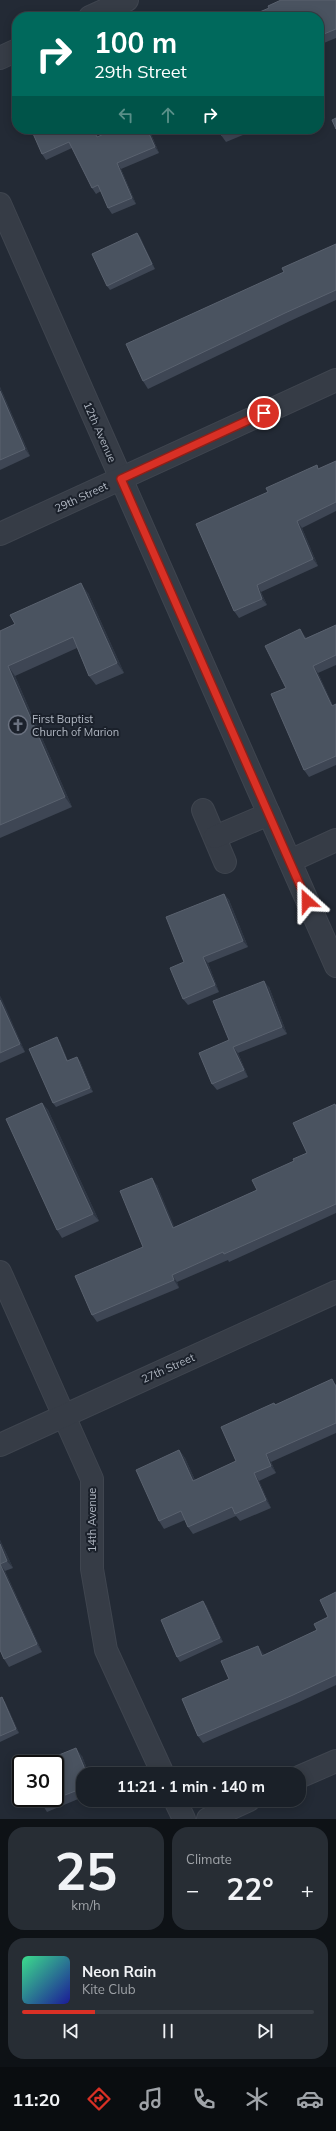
<!DOCTYPE html>
<meta charset="utf-8">
<style>
:root{--surface:#1a2028;--page:#272d34;--text:#f1f3f6;--muted:#9fa3a8;--line:#383e45;--accent:#d93025}
body{margin:0;font-family:Mulish,sans-serif;background:var(--page);color:var(--text);height:100vh;display:flex;flex-direction:column;font-size:15px;white-space:nowrap}
*{box-sizing:border-box;margin:0}
p{font-size:13px;color:var(--muted)}
.icon{flex:none;width:22px;height:22px;fill:none;stroke:currentColor;stroke-width:2;stroke-linecap:round;stroke-linejoin:round}
.map{position:relative;height:1819px;overflow:hidden}
.side{display:flex;flex-direction:column;gap:8px;padding:8px;background:#0e1216;flex:1}
.side>*{flex:none}
.top-card{position:absolute;left:12px;top:12px;width:312px;height:122px;border-radius:16px;box-shadow:0 2px 10px #0003,0 0 0 1px var(--line);background:#00695c;color:#fff;overflow:hidden}
.speed{position:absolute;left:12px;top:1755px;display:flex;gap:8px;font-size:20px;font-weight:700;text-align:center}
.speed>*{display:grid;place-content:center;width:52px;height:52px;border-radius:50%;background:var(--surface);box-shadow:0 2px 10px #0003,0 0 0 1px var(--line);line-height:1}
.speed .limit{border:2px solid #111;border-radius:6px;background:#fff;color:#111}
.pin{position:absolute;display:grid;place-items:center;width:34px;height:34px;color:#fff;margin:-17px;border:2px solid #fff;border-radius:50%;box-shadow:0 1px 4px #0007}
.me{position:absolute;width:44px;margin:-22px;rotate:336deg;stroke-linejoin:round;filter:drop-shadow(0 0 3px #0008)}
.turn{display:flex;align-items:center;gap:14px;height:84px;padding:0 16px;font-size:18px}
.turn .icon{width:52px;height:52px;stroke-width:2.5}
.turn b{display:block;font-size:28px;line-height:34px}
.lanes{display:flex;align-items:center;height:38px;padding:0 16px;background:#0003;justify-content:center;gap:20px;direction:ltr}
.lanes .off{opacity:.35}
.big{font-size:30px;font-weight:700;line-height:1.1}
.side .widget{flex:1;display:flex;flex-direction:column;justify-content:center;gap:6px;min-width:0;padding:0 14px;border-radius:16px;background:var(--page)}
.side .dial{align-items:center;gap:0}
.dial b{font-size:52px;line-height:1}
.song{display:flex;align-items:center;gap:12px}
.cover{width:48px;height:48px;border-radius:6px;background:linear-gradient(135deg,hsl(150 70% 55%),hsl(240 70% 35%))}
.played{height:4px;border-radius:2px;background:linear-gradient(90deg,var(--accent) 25%,var(--line) 25%)}
.keys{display:flex;justify-content:space-around;direction:ltr}
.heat{display:flex;justify-content:space-between;align-items:center;font-size:22px;direction:ltr}
.side .tiles{flex:1;display:grid;gap:8px;grid-template-columns:1fr 1fr}
.widget:last-child{grid-column:span 2}
.trip{position:absolute;left:76px;top:1767px;width:230px;height:40px;border-radius:16px;background:var(--surface);box-shadow:0 2px 10px #0003,0 0 0 1px var(--line);font-weight:700;line-height:40px;text-align:center}
.dock{display:flex;height:64px;justify-content:space-around;align-items:center;background:#0a0d10;color:var(--muted)}
.dock .icon{width:28px;height:28px}
.dock .active{color:var(--accent)}
.dock b{font-size:18px;color:var(--text)}
.map>svg:first-child{display:block}
</style>
<div class="map">
<svg width="336" height="1819" viewBox="0 0 336 1819">
<rect width="100%" height="100%" fill="#232a35"/>
<g fill="none" stroke-linecap="round" stroke-linejoin="round">
<defs>
<g id="minor">
<polyline points="90,17 127,0"/>
<polyline points="0,58 17,50"/>
<polyline points="0,204 336,966"/>
<polyline points="0,534 336,380"/>
<polyline points="203,810 225,862"/>
<polyline points="215,837 269,814"/>
<polyline points="290,861 336,840"/>
<polyline points="0,1272 92,1479 92,1569 106,1650 163,1774"/>
<polyline points="0,1445 336,1292"/>
<polyline points="299,1777 336,1761"/>
<polyline points="175,1800 184,1819"/>
<polyline points="208,1819 249,1800"/>
</g>
</defs>
<use href="#minor" stroke="#3f454f" stroke-width="24"/>
<use href="#minor" stroke="#363c46" stroke-width="22"/>
</g>
<g fill="#3e4654">
<polygon points="336,0 336,38 319,45 319,17"/>
<polygon points="31,129 95,129 98,136 149,129 159,153 121,169 136,204 112,214 108,208 101,191 96,194 92,188 72,148 46,160 42,154"/>
<polygon points="218,129 255,129 255,130 226,142 221,135"/>
<polygon points="137,233 140,237 155,269 110,290 107,286"/>
<polygon points="336,244 336,300 290,321 148,389 143,381 284,272"/>
<polygon points="0,387 30,456 0,470"/>
<polygon points="336,461 336,511 302,528 318,566 261,592 267,605 239,618 234,611 319,469"/>
<polygon points="88,593 124,673 96,685 89,676 77,648 15,676 72,807 0,838 0,631"/>
<polygon points="336,625 336,665 318,673 333,706 336,704 336,765 309,777 304,770 286,688 305,636 306,638"/>
<polygon points="224,894 229,900 248,947 208,963 219,992 188,1005 183,999 184,962"/>
<polygon points="269,987 287,1034 238,1053 248,1077 217,1090 212,1084 229,1040"/>
<polygon points="0,996 25,1052 0,1063"/>
<polygon points="60,1042 68,1061 80,1061 93,1092 56,1107 53,1103"/>
<polygon points="42,1103 48,1110 99,1221 62,1238 57,1230"/>
<polygon points="336,1106 336,1213 229,1262 228,1260 177,1282 179,1288 97,1322 92,1315 143,1247 157,1185 174,1227 257,1190 294,1161 307,1153"/>
<polygon points="336,1384 336,1433 271,1462 276,1473 259,1481 271,1508 240,1521 236,1516 193,1534 188,1527 185,1520 164,1529 159,1521 179,1450 185,1458 195,1480 236,1461 274,1403 276,1405"/>
<polygon points="0,1540 13,1568 5,1571 42,1652 9,1667 4,1659 0,1650"/>
<polygon points="336,1592 336,1685 299,1702 203,1743 198,1736 229,1679 263,1653 264,1655 317,1630 328,1617"/>
<polygon points="206,1605 223,1642 180,1662 177,1657"/>
<polygon points="0,1698 5,1702 19,1733 0,1742"/>
<polygon points="82,1756 89,1774 83,1774 83,1797 47,1812 42,1804"/>
</g>
<g fill="#2e3643">
<polygon points="93,129 95,129 101,143 97,137"/>
<polygon points="147,129 149,129 159,153 155,147"/>
<polygon points="117,163 121,169 136,204 132,198"/>
<polygon points="137,233 140,237 155,269 152,264"/>
<polygon points="0,387 30,456 25,449 0,391"/>
<polygon points="297,521 302,528 318,566 313,559"/>
<polygon points="81,583 88,593 124,673 117,663"/>
<polygon points="257,585 261,592 267,605 262,599"/>
<polygon points="300,629 305,636 310,646 305,639"/>
<polygon points="8,666 15,676 72,807 65,797"/>
<polygon points="313,666 318,673 336,712 332,706"/>
<polygon points="224,894 229,900 248,947 243,941"/>
<polygon points="203,957 208,963 219,992 215,985"/>
<polygon points="264,981 269,987 287,1034 282,1027"/>
<polygon points="0,996 2,999 25,1052 20,1044 0,1000"/>
<polygon points="57,1037 60,1042 70,1066 67,1061"/>
<polygon points="233,1047 238,1053 248,1077 244,1070"/>
<polygon points="77,1057 80,1061 93,1092 90,1088"/>
<polygon points="42,1103 48,1110 99,1221 93,1214"/>
<polygon points="152,1178 157,1185 178,1235 173,1228"/>
<polygon points="172,1275 177,1282 179,1288 174,1280"/>
<polygon points="179,1450 185,1458 199,1489 193,1481"/>
<polygon points="266,1454 271,1462 276,1473 271,1466"/>
<polygon points="254,1473 259,1481 271,1508 266,1500"/>
<polygon points="0,1540 13,1568 7,1561 0,1544"/>
<polygon points="0,1564 5,1571 42,1652 37,1644"/>
<polygon points="203,1601 206,1605 223,1642 220,1638"/>
<polygon points="258,1646 263,1653 268,1664 262,1656"/>
<polygon points="2,1697 5,1702 19,1733 16,1729"/>
<polygon points="76,1748 82,1756 89,1774 87,1774"/>
</g>
<g fill="#4a5360" stroke="#5a626f">
<polygon points="281,0 336,0 336,29 319,36 319,17 248,17 269,8 268,6"/>
<polygon points="336,118 336,129 332,120"/>
<polygon points="31,129 93,129 97,137 115,129 147,129 155,147 117,163 132,198 108,208 98,185 92,188 69,142 42,154"/>
<polygon points="218,129 236,129 221,135"/>
<polygon points="137,233 152,264 107,286 92,254"/>
<polygon points="336,244 336,290 285,313 143,381 126,344 284,272 282,268"/>
<polygon points="0,391 25,449 0,460"/>
<polygon points="336,461 336,502 297,521 313,559 257,585 262,599 234,611 196,524 268,492 266,488 317,465 318,469"/>
<polygon points="81,583 117,663 89,676 73,637 8,666 65,797 0,825 0,631 15,624 10,615"/>
<polygon points="336,625 336,655 313,666 332,706 336,704 336,756 304,770 271,694 286,688 265,646 300,629 305,639"/>
<polygon points="224,894 243,941 203,957 215,985 183,999 170,968 184,962 166,917"/>
<polygon points="264,981 282,1027 233,1047 244,1070 212,1084 199,1053 229,1040 213,1001"/>
<polygon points="0,1000 20,1044 0,1053"/>
<polygon points="57,1037 67,1061 77,1057 90,1088 53,1103 29,1049"/>
<polygon points="42,1103 93,1214 57,1230 6,1119"/>
<polygon points="335,1104 336,1107 336,1204 224,1254 223,1252 172,1275 174,1280 92,1315 75,1276 143,1247 120,1191 152,1178 173,1228 257,1190 252,1180 294,1161 293,1159 307,1153 293,1123"/>
<polygon points="332,1379 336,1387 336,1423 266,1454 271,1466 254,1473 266,1500 235,1514 232,1507 188,1527 181,1511 159,1521 136,1470 179,1450 193,1481 236,1461 221,1427 274,1403 275,1405"/>
<polygon points="0,1544 7,1561 0,1564 37,1644 4,1659 0,1650"/>
<polygon points="336,1592 336,1675 293,1695 198,1736 182,1699 229,1679 221,1661 258,1646 262,1656 317,1630 314,1624 328,1617 320,1600"/>
<polygon points="203,1601 220,1638 177,1657 161,1620"/>
<polygon points="2,1697 16,1729 0,1736 0,1698"/>
<polygon points="76,1748 87,1774 83,1774 83,1788 42,1804 40,1798 55,1798 55,1764 37,1764"/>
</g>
<g fill="none" stroke-linecap="round" stroke-linejoin="round">
<defs>
<polyline id="route" points="264,413 121,479 307,901"/>
</defs>
<use href="#route" stroke="#8d1f18" stroke-width="10"/>
<use href="#route" stroke="#d93025" stroke-width="7"/>
</g>
<defs>
<symbol id="church-ring" viewBox="-11 -11 22 22"><circle r="9.5" fill="#1b212b" stroke="#6b7280" stroke-width="1.5"/><path d="M-1.2-6h2.4v3.5h3.3v2.4h-3.3V6h-2.4V-.1h-3.3v-2.4h3.3Z" fill="#6b7280"/></symbol>
</defs>
<g fill-rule="evenodd">
<use href="#church-ring" x="7" y="714" width="22" height="22"/>
</g>
<g text-anchor="middle" dominant-baseline="central" stroke-width="4" stroke-linejoin="round" paint-order="stroke">
<g font-size="11" fill="#b0b7c2" stroke="#1b212b">
<text transform="translate(100 432) rotate(66)">12th Avenue</text>
<text transform="translate(81 497) rotate(-25)">29th Street</text>
<text transform="translate(168 1368) rotate(-24)">27th Street</text>
<text transform="translate(92 1520) rotate(-90)">14th Avenue</text>
</g>
<g font-size="11" fill="#b0b7c2" stroke="#1b212b" text-anchor="start">
<text x="32" y="719">First Baptist<tspan x="32" dy="13">Church of Marion</tspan></text>
</g>
</g>
</svg>
<div class="speed"><div class="limit">30</div></div>
<div class="pin" style="left:264px;top:413px;background:#d93025"><svg class="icon" aria-label="arrive" viewBox="0 0 24 24"><path d="M6 21V4h12l-3 4 3 4H6"/></svg></div>
<svg class="me" style="left:307px;top:901px" viewBox="-20 -20 40 40"><path d="M0-17L14 15 0 8-14 15z" fill="#d93025" stroke="#fff" stroke-width="4"/></svg>
<div class="trip">11:21 · 1 min · 140 m</div>
<div class="top-card">
<div class="turn"><svg class="icon" aria-label="right" viewBox="0 0 24 24"><path d="M7 20v-9h11M14 6l5 5-5 5"/></svg><div><b>100 m</b>29th Street</div></div>
<div class="lanes"><svg class="icon off" aria-label="left" viewBox="0 0 24 24"><path d="M17 20v-9H6M10 6l-5 5 5 5"/></svg><svg class="icon off" aria-label="ahead" viewBox="0 0 24 24"><path d="M12 20V5M6 11l6-6 6 6"/></svg><svg class="icon" aria-label="right" viewBox="0 0 24 24"><path d="M7 20v-9h11M14 6l5 5-5 5"/></svg></div>
</div>
</div>
<section class="side">
<div class="tiles">
<div class="widget dial"><b>25</b><p>km/h</p></div>
<div class="widget"><p>Climate</p>
<div class="heat"><a>−</a><b class="big">22°</b><a>+</a></div>
</div>
<div class="widget">
<div class="song"><i class="cover"></i><div><b>Neon Rain</b><p>Kite Club</p></div></div>
<div class="played"></div>
<div class="keys"><svg class="icon" aria-label="previous" viewBox="0 0 24 24"><path d="M18 5L8 12l10 7zM5 5v14"/></svg><svg class="icon" aria-label="pause" viewBox="0 0 24 24"><path d="M8 5v14M16 5v14"/></svg><svg class="icon" aria-label="next" viewBox="0 0 24 24"><path d="M6 5l10 7-10 7zM19 5v14"/></svg></div>
</div>
</div>
</section>
<nav class="dock">
<b>11:20</b>
<svg class="icon active" aria-label="directions" viewBox="0 0 24 24"><path d="M12 3l9 9-9 9-9-9zM9 14v-3h6M13 9l2 2-2 2"/></svg>
<svg class="icon" aria-label="music" viewBox="0 0 24 24"><path d="M9 18V5l10-2v13"/><circle cx="6" cy="18" r="3"/><circle cx="16" cy="16" r="3"/></svg>
<svg class="icon" aria-label="phone" viewBox="0 0 24 24"><path d="M5 4h4l2 5-3 2q2 4 5 5l2-3 5 2v4C11 20 4 13 5 4z"/></svg>
<svg class="icon" aria-label="climate" viewBox="0 0 24 24"><path d="M12 3v18M4 7l16 10M4 17L20 7"/></svg>
<svg class="icon" aria-label="car" viewBox="0 0 24 24"><path d="M5 17H2v-5l4-1 3-4h7l3 4 3 1v5h-3M9 17h6M6 11h13"/><circle cx="7" cy="17" r="2"/><circle cx="17" cy="17" r="2"/></svg>
</nav>
